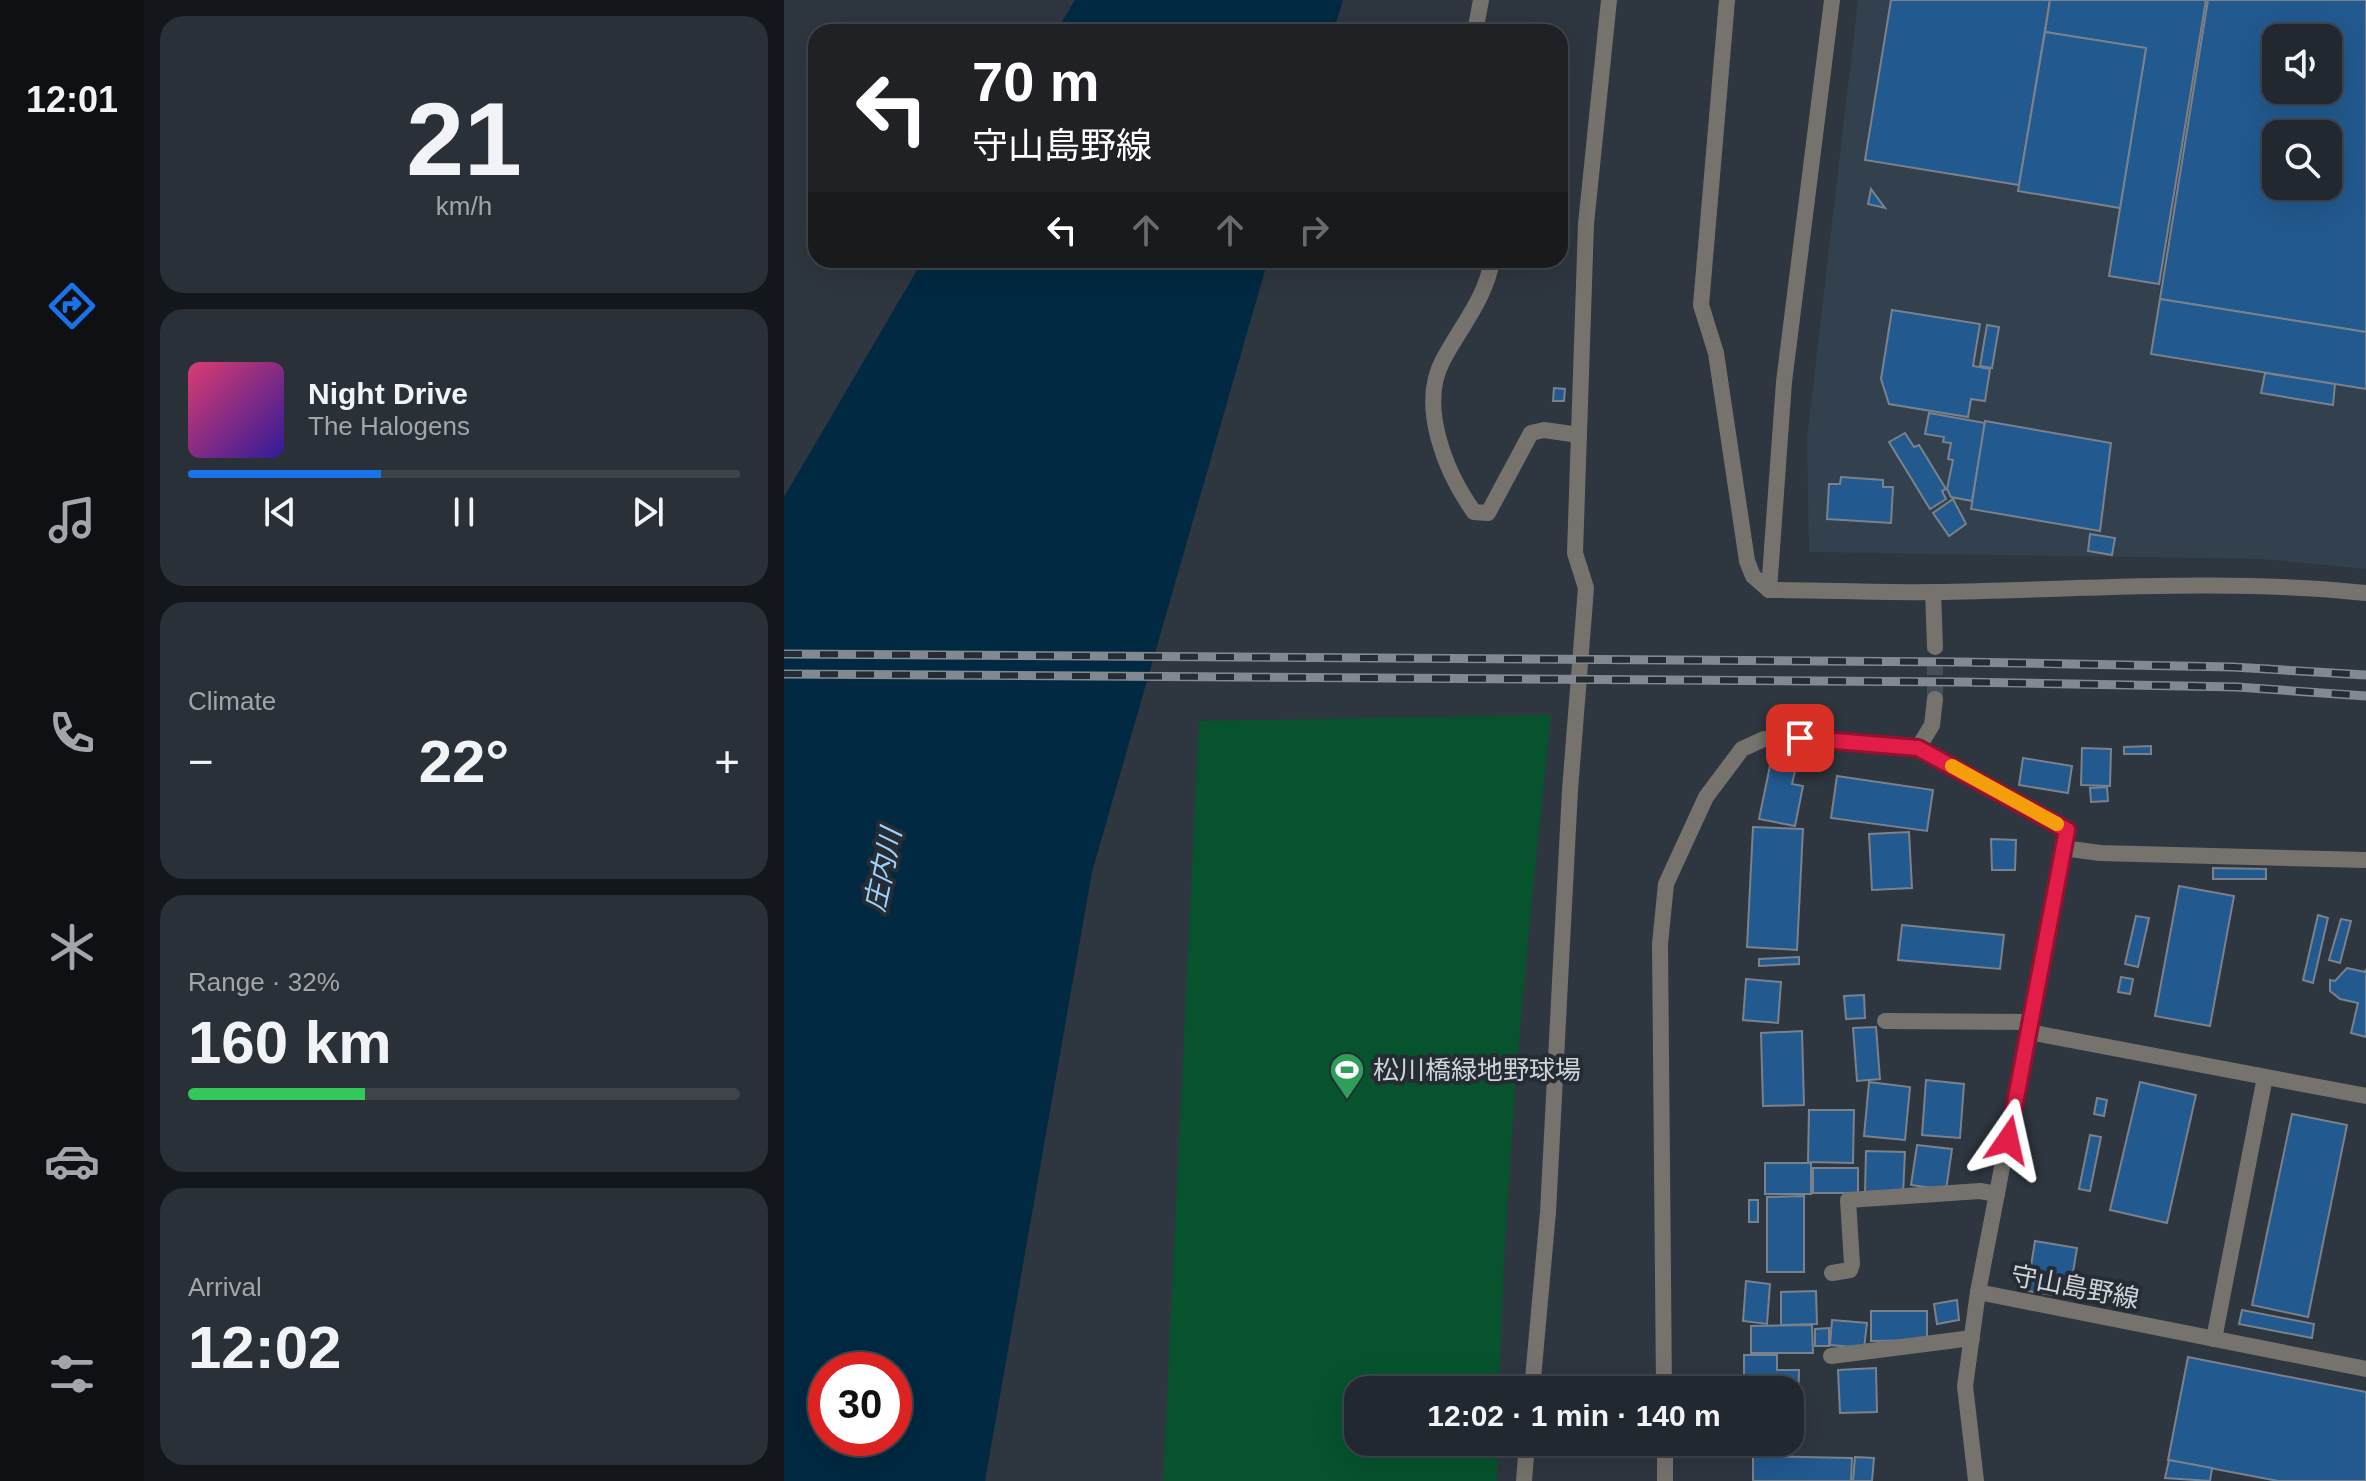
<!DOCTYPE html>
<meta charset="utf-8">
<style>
:root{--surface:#22282f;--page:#2a3037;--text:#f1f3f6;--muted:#a2a6aa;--line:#3f444b;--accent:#1a73e8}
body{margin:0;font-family:Helvetica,"Noto Sans JP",sans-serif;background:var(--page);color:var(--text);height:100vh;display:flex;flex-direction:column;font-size:30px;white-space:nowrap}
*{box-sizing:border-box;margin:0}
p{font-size:26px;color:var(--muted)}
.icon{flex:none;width:44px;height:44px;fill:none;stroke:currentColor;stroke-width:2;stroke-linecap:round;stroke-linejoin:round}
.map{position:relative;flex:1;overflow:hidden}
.panel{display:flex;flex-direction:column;gap:16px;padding:16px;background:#13161a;width:640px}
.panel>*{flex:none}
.top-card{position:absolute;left:24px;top:24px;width:760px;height:244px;border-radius:24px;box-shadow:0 8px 32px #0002,0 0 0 2px var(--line);background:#202124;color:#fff;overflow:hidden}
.controls{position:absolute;left:1478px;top:24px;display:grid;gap:16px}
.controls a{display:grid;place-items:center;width:80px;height:80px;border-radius:16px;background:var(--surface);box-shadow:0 8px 32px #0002,0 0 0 2px var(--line);font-size:40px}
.speed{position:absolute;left:24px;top:1352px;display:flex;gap:16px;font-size:40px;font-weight:700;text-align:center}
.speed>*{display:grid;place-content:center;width:104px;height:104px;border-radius:50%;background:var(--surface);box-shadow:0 8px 32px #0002,0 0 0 2px var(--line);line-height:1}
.speed .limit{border:12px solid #d22;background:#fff;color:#111}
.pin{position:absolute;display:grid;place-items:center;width:68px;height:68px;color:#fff;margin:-34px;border-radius:16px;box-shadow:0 4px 12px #0006}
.me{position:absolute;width:88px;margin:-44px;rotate:11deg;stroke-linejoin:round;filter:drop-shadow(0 0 6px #0008)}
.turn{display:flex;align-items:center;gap:28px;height:168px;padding:0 32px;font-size:36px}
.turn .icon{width:104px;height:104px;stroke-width:2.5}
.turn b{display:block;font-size:56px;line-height:68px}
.lanes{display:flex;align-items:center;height:76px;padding:0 32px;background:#0003;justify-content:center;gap:40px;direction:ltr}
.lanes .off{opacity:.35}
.big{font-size:60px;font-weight:800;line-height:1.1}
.panel .widget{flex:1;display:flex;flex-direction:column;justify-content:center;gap:12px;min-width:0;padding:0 28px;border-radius:24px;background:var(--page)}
.panel .dial{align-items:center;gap:0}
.dial b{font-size:104px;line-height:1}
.song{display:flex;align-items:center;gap:24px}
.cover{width:96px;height:96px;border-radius:12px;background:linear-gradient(135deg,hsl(340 70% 55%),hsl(250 70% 35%))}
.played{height:8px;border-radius:4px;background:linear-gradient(90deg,var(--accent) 35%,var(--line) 35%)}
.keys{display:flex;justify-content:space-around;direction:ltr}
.heat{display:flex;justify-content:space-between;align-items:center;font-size:44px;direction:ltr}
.charge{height:12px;border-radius:6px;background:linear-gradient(90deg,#34c759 32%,var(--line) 0)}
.trip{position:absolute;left:560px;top:1376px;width:460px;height:80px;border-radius:24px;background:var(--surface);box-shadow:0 8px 32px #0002,0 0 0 2px var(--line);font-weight:800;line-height:80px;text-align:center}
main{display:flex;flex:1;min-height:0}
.tab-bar{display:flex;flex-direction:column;width:144px;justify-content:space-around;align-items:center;background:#0e1013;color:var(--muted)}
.tab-bar .icon{width:56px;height:56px}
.tab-bar .selected{color:var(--accent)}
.tab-bar b{font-size:36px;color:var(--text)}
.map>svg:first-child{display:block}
</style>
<main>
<nav class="tab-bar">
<b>12:01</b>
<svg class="icon selected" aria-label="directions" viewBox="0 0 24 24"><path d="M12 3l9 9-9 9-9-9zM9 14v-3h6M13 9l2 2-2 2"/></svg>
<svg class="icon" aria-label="music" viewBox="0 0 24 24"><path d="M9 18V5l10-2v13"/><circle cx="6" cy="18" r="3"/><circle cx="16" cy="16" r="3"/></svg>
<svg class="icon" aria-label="phone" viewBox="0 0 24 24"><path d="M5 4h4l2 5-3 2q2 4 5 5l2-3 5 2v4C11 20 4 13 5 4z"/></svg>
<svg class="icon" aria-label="climate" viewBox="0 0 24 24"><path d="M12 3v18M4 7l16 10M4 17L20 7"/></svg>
<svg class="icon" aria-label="car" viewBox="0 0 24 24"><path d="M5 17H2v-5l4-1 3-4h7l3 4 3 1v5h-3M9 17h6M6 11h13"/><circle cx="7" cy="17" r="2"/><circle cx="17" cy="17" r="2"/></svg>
<svg class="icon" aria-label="filters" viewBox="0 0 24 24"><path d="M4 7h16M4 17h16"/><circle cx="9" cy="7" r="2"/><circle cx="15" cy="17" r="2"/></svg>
</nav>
<section class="panel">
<div class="widget dial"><b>21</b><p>km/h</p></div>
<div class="widget">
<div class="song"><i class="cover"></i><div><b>Night Drive</b><p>The Halogens</p></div></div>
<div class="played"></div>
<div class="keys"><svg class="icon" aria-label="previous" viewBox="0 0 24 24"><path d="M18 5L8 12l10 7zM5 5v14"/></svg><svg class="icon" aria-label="pause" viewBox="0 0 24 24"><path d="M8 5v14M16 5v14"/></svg><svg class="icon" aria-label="next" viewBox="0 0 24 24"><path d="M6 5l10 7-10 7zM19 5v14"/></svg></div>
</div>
<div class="widget"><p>Climate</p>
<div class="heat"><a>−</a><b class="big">22°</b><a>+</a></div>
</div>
<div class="widget"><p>Range · 32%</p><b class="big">160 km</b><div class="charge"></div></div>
<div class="widget"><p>Arrival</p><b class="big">12:02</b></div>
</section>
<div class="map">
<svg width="1582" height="1481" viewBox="0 0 1582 1481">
<rect width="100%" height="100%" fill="#2e363f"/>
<path fill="#33404d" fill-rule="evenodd" d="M1074,0H1582V569L1478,559L1025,552L1023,438ZM1492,38H1544V90H1492ZM1492,134H1544V186H1492Z"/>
<path fill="#06532e" d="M767,715C743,940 721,1164 715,1390H574V1442H714L713,1481H379L415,721Z"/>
<g fill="#012942" fill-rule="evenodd">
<polygon points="291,0 559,0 549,32 272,32"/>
<path d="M139,260H484L308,872L201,1481H0V497ZM42,1370H110V1438H42Z"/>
</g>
<g fill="#22598f" stroke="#79828c" stroke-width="2" fill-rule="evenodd">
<polygon points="1107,0 1266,0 1235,185 1081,160"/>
<polygon points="1266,0 1422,0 1375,284 1325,276 1362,48 1261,32"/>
<path d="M1424,0H1582V332L1376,299ZM1492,38H1544V90H1492ZM1492,134H1544V186H1492Z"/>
<polygon points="1261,32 1362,48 1336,208 1234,191"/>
<polygon points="1087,189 1101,208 1084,204"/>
<polygon points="1376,299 1582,332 1582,389 1367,354"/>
<polygon points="1108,310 1196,324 1189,366 1206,369 1201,401 1187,399 1184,417 1105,404 1097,379"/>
<polygon points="1203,325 1215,327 1208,368 1196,366"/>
<polygon points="1481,373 1551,384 1549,405 1477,393"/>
<polygon points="770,388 781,389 780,401 769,401"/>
<polygon points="1145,413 1201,423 1188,501 1167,497 1163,489 1169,460 1164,459 1167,443 1159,442 1160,437 1141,434"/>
<polygon points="1201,421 1327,443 1316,531 1187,509"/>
<polygon points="1121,433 1130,447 1135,445 1162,489 1158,491 1162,499 1146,509 1105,442"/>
<polygon points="1057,477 1099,480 1099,487 1109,487 1107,523 1043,519 1045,484 1056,484"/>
<polygon points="1169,499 1182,524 1165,536 1149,513"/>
<polygon points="1306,534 1331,538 1328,555 1304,551"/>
<polygon points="1367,746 1367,754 1340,754 1340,747"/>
<polygon points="1298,748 1327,749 1326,786 1297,785"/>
<polygon points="1239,758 1288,766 1284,793 1235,785"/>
<polygon points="987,761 1012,767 1008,784 1019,786 1011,826 975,819"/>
<polygon points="1053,776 1149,790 1143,831 1047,818"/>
<polygon points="1323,787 1324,801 1307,802 1306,788"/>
<polygon points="969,827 1019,829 1013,950 963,947"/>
<polygon points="1125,832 1128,888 1088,890 1085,834"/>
<polygon points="1207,839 1232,840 1231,870 1208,870"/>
<polygon points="1429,868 1482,869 1482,879 1429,879"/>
<polygon points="1395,886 1450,896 1426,1026 1371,1016"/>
<polygon points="1534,915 1544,918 1529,983 1519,980"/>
<polygon points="1352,916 1365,918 1354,967 1341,964"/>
<polygon points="1557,919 1567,921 1556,963 1545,960"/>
<polygon points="1118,925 1220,935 1216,969 1114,960"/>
<polygon points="1015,957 1015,964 975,966 975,959"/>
<polygon points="1563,968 1581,972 1582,969 1582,1037 1567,1033 1574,1003 1556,999 1546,991 1546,980 1551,981"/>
<polygon points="1337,977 1349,979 1346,994 1334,992"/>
<polygon points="962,979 997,982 994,1023 959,1020"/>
<polygon points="1080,995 1081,1018 1062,1019 1060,996"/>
<polygon points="1092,1027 1096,1079 1073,1081 1069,1028"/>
<polygon points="1018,1031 1020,1105 979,1106 977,1033"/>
<polygon points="1142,1080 1180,1084 1176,1138 1138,1135"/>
<polygon points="1085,1082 1126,1087 1121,1140 1080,1136"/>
<polygon points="1356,1082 1412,1095 1383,1223 1326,1210"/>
<polygon points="1313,1098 1323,1100 1320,1116 1310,1114"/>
<polygon points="1025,1110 1070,1110 1069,1163 1024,1162"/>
<polygon points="1508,1114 1563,1125 1524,1317 1468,1305"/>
<polygon points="1306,1135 1317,1137 1306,1191 1295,1189"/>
<polygon points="1133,1145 1168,1149 1162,1190 1127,1185"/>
<polygon points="1082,1151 1121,1152 1119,1194 1081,1193"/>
<rect x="981" y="1163" width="46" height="31"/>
<rect x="1029" y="1168" width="45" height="25"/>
<polygon points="1020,1196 1020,1272 983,1272 983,1197"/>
<rect x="965" y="1200" width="9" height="22"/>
<polygon points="1251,1241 1293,1248 1285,1297 1243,1291"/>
<polygon points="962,1281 986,1284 983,1324 959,1321"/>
<polygon points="1032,1291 1033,1324 997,1325 997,1292"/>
<polygon points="1173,1300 1175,1320 1153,1324 1150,1304"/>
<polygon points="1458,1310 1530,1324 1528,1338 1455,1324"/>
<polygon points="1087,1311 1143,1311 1143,1340 1087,1341"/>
<polygon points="1048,1320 1083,1323 1080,1348 1046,1345"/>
<polygon points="1028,1325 1029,1353 967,1353 967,1326"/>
<polygon points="1045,1328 1045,1346 1031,1346 1031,1329"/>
<polygon points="960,1355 993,1355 993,1370 1015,1370 1014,1428 1006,1428 1006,1390 968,1390 968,1375 960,1375"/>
<polygon points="1404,1357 1582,1392 1582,1481 1494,1481 1384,1460"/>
<polygon points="1092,1368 1093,1412 1056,1413 1054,1370"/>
<polygon points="969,1456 1068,1458 1067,1481 969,1481"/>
<polygon points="1071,1457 1090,1458 1088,1481 1069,1481"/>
<polygon points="1385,1460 1428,1468 1426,1481 1381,1478"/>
</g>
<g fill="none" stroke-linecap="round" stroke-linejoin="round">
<polyline stroke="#464e56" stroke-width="16" stroke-dasharray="16 8" stroke-linecap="butt" points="1151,699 1151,647"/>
<g stroke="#76736e" stroke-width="16">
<polyline points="691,32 697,0"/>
<path d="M708,260C702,298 677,326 659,360C634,406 662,473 690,512L704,513L747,433L760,430L795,435"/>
<polyline points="748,1390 764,1212 786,790 802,588 791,553 802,224 825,0"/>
<polyline points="740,1481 743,1442"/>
</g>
<g stroke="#76736e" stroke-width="16">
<path d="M943,0L917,305L932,353L963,561L969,576L985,590C1040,590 1095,593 1150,592C1294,590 1437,578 1582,593"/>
<polyline points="985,590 1000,382 1048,0"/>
<polyline points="1149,592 1151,647"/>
<polyline points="1134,748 1148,725 1151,699"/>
<polyline points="1279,848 1316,853 1582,860"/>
<polyline points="1101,1021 1247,1022"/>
<polyline points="1245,1032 1582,1096"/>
<polyline points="1048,1273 1066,1270 1068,1264 1064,1200 1196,1191 1213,1194"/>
<polyline points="1194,1292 1582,1369"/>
<polyline points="1430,1339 1481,1077"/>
<polyline points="1047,1356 1188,1338"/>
<polyline points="880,1390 876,944 882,884 922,797 958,749 980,739 1016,738 1134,748 1283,830 1194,1292 1181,1386 1192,1481"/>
<polyline points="881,1442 881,1481"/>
</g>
<defs>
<g id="rail">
<polyline points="0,654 1175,662 1449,667 1582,675"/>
<polyline points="0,674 1175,682 1453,687 1582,696"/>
</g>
</defs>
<use href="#rail" stroke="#838990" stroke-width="9"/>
<use href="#rail" stroke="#252c34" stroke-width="6" stroke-dasharray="18" stroke-linecap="butt"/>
</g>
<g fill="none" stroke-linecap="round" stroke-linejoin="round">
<defs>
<polyline id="route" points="1016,738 1134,748 1283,830 1224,1140"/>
</defs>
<use href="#route" stroke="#92132f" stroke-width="20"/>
<use href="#route" stroke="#e11d48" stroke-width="14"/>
<polyline stroke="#f59e0b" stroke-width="14" points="1168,766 1273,824"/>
</g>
<defs>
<symbol id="stadium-pin" viewBox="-11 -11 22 30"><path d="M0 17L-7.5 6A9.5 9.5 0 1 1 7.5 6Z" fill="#2e9e5b" stroke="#252c34"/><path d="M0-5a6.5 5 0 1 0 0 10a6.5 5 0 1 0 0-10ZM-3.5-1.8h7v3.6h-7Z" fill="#fff"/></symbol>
</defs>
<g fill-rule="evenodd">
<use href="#stadium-pin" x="543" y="1050" width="40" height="54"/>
</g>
<g text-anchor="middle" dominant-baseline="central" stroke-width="8" stroke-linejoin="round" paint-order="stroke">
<g font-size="26" fill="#d0d5da" stroke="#252c34" text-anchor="start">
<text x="589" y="1070">松川橋緑地野球場</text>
</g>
<g font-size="26" fill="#d0d5da" stroke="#252c34">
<text transform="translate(1291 1287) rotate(11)">守山島野線</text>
</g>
<g font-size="28" font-style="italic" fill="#9dd2fc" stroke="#252c34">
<text transform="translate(99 870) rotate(-78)">庄内川</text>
</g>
</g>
</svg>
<div class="controls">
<a><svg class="icon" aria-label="sound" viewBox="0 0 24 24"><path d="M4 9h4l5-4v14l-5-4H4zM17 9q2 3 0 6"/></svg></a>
<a><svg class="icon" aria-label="search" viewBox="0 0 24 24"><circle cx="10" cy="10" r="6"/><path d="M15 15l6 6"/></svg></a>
</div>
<div class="speed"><div class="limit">30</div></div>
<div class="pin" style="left:1016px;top:738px;background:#d93025"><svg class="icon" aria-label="arrive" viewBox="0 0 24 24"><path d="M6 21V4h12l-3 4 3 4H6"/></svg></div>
<svg class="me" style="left:1224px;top:1140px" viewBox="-20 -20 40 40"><path d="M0-17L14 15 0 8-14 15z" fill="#e11d48" stroke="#fff" stroke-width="4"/></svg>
<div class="trip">12:02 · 1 min · 140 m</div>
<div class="top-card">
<div class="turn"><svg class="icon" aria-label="left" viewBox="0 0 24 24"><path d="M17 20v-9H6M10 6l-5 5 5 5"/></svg><div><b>70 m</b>守山島野線</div></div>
<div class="lanes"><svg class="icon" aria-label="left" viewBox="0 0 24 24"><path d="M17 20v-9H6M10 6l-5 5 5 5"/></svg><svg class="icon off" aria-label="ahead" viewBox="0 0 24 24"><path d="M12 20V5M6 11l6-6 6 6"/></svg><svg class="icon off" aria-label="ahead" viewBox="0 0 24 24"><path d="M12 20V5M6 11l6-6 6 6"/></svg><svg class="icon off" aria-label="right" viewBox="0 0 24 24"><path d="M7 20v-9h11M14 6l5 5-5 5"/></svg></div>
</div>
</div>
</main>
